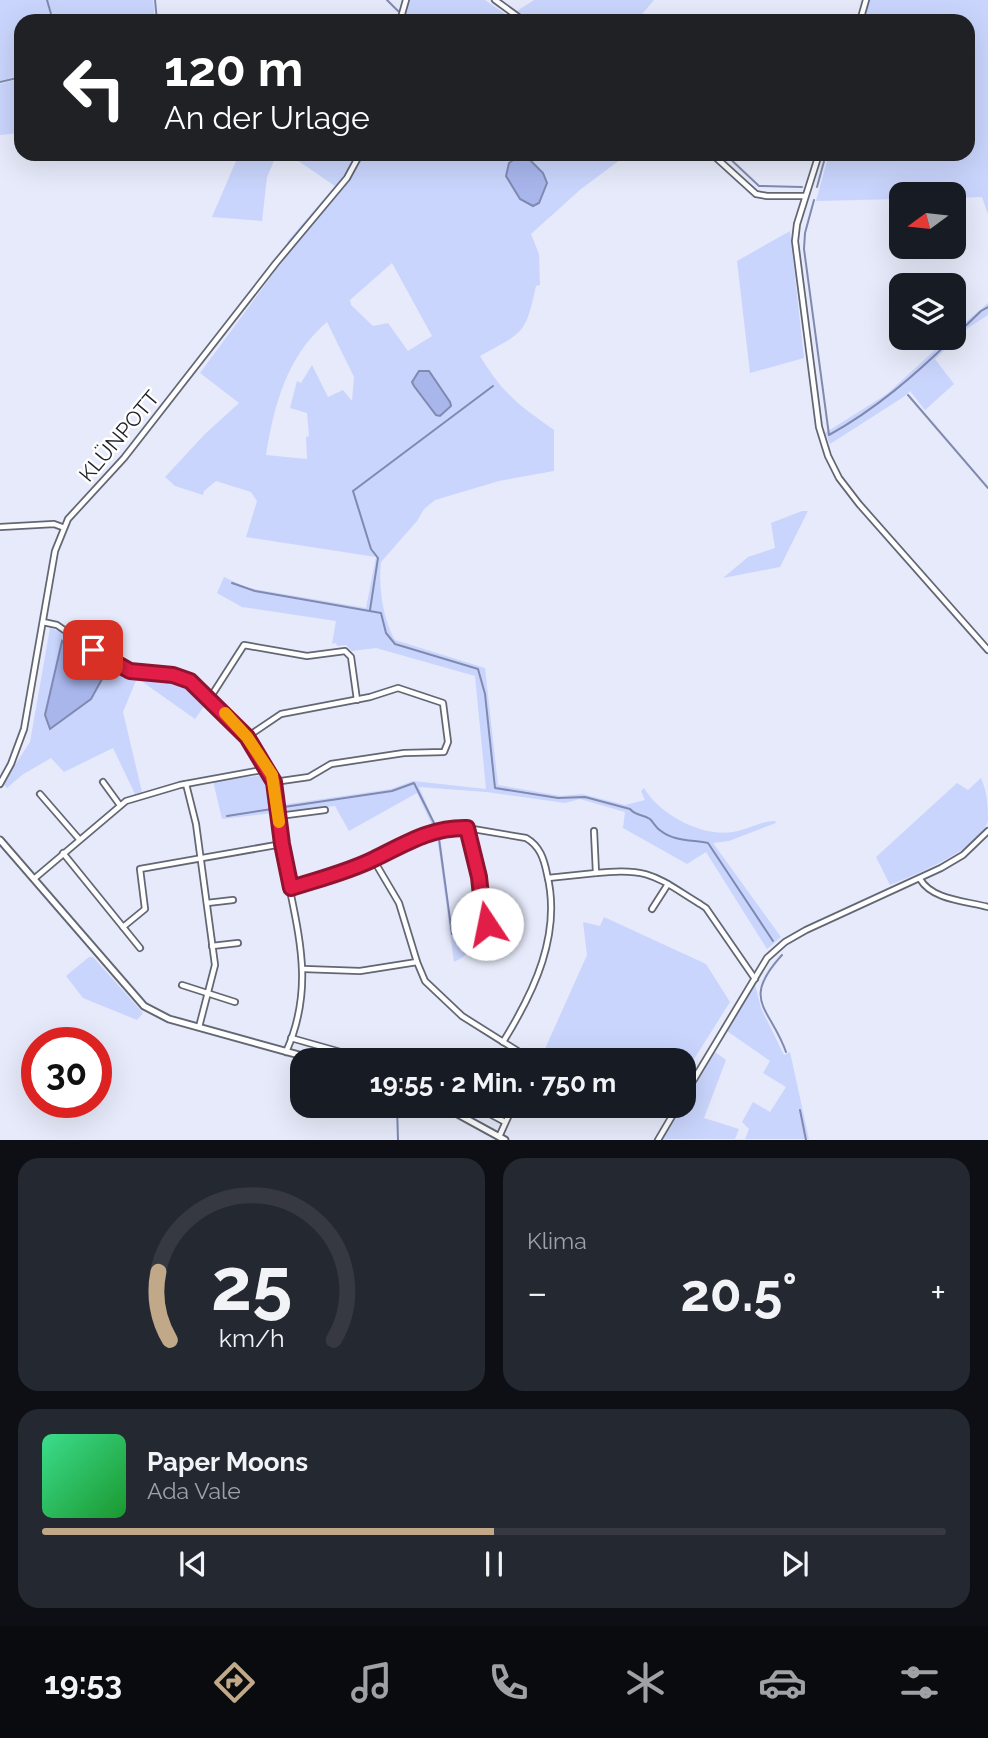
<!DOCTYPE html>
<html lang="de">
<meta charset="utf-8">
<style>
:root{--surface:#171b24;--page:#242831;--text:#f1f3f6;--muted:#9ea1a6;--line:#363941;--accent:#c1a889}
body{margin:0;font-family:Raleway,sans-serif;background:var(--page);color:var(--text);height:100vh;display:flex;flex-direction:column;font-size:26px;white-space:nowrap}
*{box-sizing:border-box;margin:0}
p{font-size:23px;color:var(--muted)}
.icon{flex:none;width:38px;height:38px;fill:none;stroke:currentColor;stroke-width:2;stroke-linecap:round;stroke-linejoin:round}
.map{position:relative;height:1140px;overflow:hidden}
.details{display:flex;flex-direction:column;gap:18px;padding:18px;background:#0d0f14;flex:1}
.details>*{flex:none}
.guide{position:absolute;left:14px;top:14px;width:961px;height:147px;border-radius:21px;box-shadow:0 7px 28px #0002;background:#202124;color:#fff;overflow:hidden}
.needle{width:46px;rotate:255deg}
.tools{position:absolute;left:889px;top:182px;display:grid;gap:14px}
.tools a{display:grid;place-items:center;width:77px;height:77px;border-radius:14px;background:var(--surface);box-shadow:0 7px 28px #0002;font-size:35px}
.speed{position:absolute;left:21px;top:1027px;display:flex;gap:14px;font-size:35px;font-weight:700;text-align:center}
.speed>*{display:grid;place-content:center;width:91px;height:91px;border-radius:50%;background:var(--surface);box-shadow:0 7px 28px #0002;line-height:1}
.speed .limit{border:10px solid #d22;background:#fff;color:#111}
.pin{position:absolute;display:grid;place-items:center;width:60px;height:60px;color:#fff;margin:-30px;border-radius:14px;box-shadow:0 4px 10px #0006}
.me{position:absolute;width:77px;margin:-38px;rotate:349deg;stroke-linejoin:round;filter:drop-shadow(0 0 5px #0008)}
.turn{display:flex;align-items:center;gap:24px;height:147px;padding:0 35px;font-size:32px}
.turn .icon{width:91px;height:91px;stroke-width:2.5}
.turn b{display:block;font-size:49px;line-height:60px}
.big{font-size:52px;font-weight:700;line-height:1.1}
.details .card{flex:1;display:flex;flex-direction:column;justify-content:center;gap:10px;min-width:0;padding:0 24px;border-radius:21px;background:var(--page)}
.details .dial{align-items:center;gap:0}
.dial svg{height:182px;overflow:visible;fill:none;stroke:var(--line);stroke-width:7;stroke-linecap:round;text-anchor:middle}
.dial text{fill:var(--text);stroke:none}
.song{display:flex;align-items:center;gap:21px}
.cover{width:84px;height:84px;border-radius:10px;background:linear-gradient(135deg,hsl(150 70% 55%),hsl(130 70% 35%))}
.played{height:7px;border-radius:4px;background:linear-gradient(90deg,var(--accent) 50%,var(--line) 50%)}
.keys{display:flex;justify-content:space-around;direction:ltr}
.heat{display:flex;justify-content:space-between;align-items:center;font-size:38px;direction:ltr}
.details .tiles{flex:1;display:grid;gap:18px;grid-template-columns:1fr 1fr}
.card:last-child{grid-column:span 2}
.trip{position:absolute;left:290px;top:1048px;width:406px;height:70px;border-radius:21px;background:var(--surface);box-shadow:0 7px 28px #0002;font-weight:700;line-height:70px;text-align:center}
.menu{display:flex;height:112px;justify-content:space-around;align-items:center;background:#090b0e;color:var(--muted)}
.menu .icon{width:49px;height:49px}
.menu .selected{color:var(--accent)}
.menu b{font-size:32px;color:var(--text)}
.map>svg:first-child{display:block}
</style>
<div class="map">
<svg width="988" height="1140" viewBox="0 0 988 1140">
<rect width="100%" height="100%" fill="#e6eafa"/>
<g fill="#cad5fd" fill-rule="evenodd">
<polygon points="0,0 153,0 155,21 21,21 21,75 0,81"/>
<polygon points="410,0 485,0 515,21 404,21"/>
<polygon points="534,0 654,0 636,21 532,21 517,11"/>
<polygon points="869,0 988,0 988,214 982,197 954,198 954,194 901,194 901,199 816,201 829,154 968,154 968,21 864,21"/>
<polygon points="21,78 21,133 0,135 0,84"/>
<polygon points="239,154 277,154 267,177 262,221 212,217"/>
<path d="M291,154H628L581,189L531,234L539,254L540,285L536,286C525,336 524,331 480,356C504,395 518,404 554,430V471L499,481L435,500L424,509L417,521L381,562C378,585 383,620 395,640L485,668L498,785L561,796L582,794L625,805L645,800L641,791L644,788C660,815 702,837 733,832C747,830 761,821 775,821L776,823L729,841L713,843L781,937L767,949L706,852L687,864L623,828L625,812L580,799L565,803L486,792L419,787L440,835L453,937L476,935C476,949 466,956 454,962L437,836L417,793L349,831L335,806L222,819L213,781L264,775L270,782L274,806L391,789L413,781L486,789L475,676L376,648L352,651L346,645L337,646L336,643L332,644L336,621L242,607L217,593L224,577L248,588L366,608L376,557L246,537L257,501L251,492L216,481L204,491L203,495L175,486L165,477L205,434L239,403L200,373L292,248L287,242L335,186L291,156ZM392,263L432,336L408,351L388,323L373,326L351,305L350,300ZM327,322L354,377L352,401L343,390L328,397L312,365L301,383L297,381L290,408L307,413L309,436L306,437L307,459L266,455C274,405 287,356 327,322Z"/>
<polygon points="790,231 804,358 750,373 737,261"/>
<polygon points="988,303 988,315 968,328 935,359 954,384 925,410 910,391 905,396 830,444 825,433 887,394 948,338 954,338 954,332"/>
<polygon points="802,511 808,511 780,567 723,578 748,557 775,548 771,523"/>
<polygon points="50,628 64,633 118,670 142,677 182,680 206,698 205,705 195,719 137,678 123,712 142,792 135,794 113,748 64,772 51,758 22,775 7,788 3,783 30,742"/>
<path d="M981,778C987,791 988,805 988,820C983,848 914,875 890,885L876,857L957,783L968,790Z"/>
<polygon points="604,917 706,964 730,1002 684,1075 684,1060 540,1060 587,955 583,922 600,926"/>
<polygon points="89,957 93,957 143,1013 137,1020 83,998 66,976"/>
<polygon points="755,984 761,1008 784,1055 790,1052 809,1139 745,1139 749,1129 742,1122 753,1102 770,1112 786,1087 763,1073 770,1061 727,1031"/>
<polygon points="715,1052 726,1060 704,1118 739,1129 735,1139 662,1139"/>
</g>
<g fill="#a8b6ec" stroke="#808ab1" stroke-width="2">
<polygon points="527,157 543,173 547,183 539,203 533,206 520,199 506,176 509,163 516,158"/>
<polygon points="419,371 429,371 450,402 451,406 440,416 436,415 414,386 412,382"/>
<polygon points="62,641 77,658 101,672 102,679 91,699 50,729 45,715"/>
</g>
<g fill="none" stroke-linecap="round" stroke-linejoin="round">
<g stroke="#808ab1" stroke-width="2">
<polyline points="47,0 53,21"/>
<polyline points="155,0 157,21"/>
<polyline points="387,0 398,11"/>
<polyline points="0,82 21,77"/>
<polyline points="725,154 759,186 802,187"/>
<polyline points="817,187 826,154"/>
<path d="M814,200L805,233L804,249L829,435C876,409 915,375 953,338"/>
<polyline points="954,337 981,311 988,307"/>
<polyline points="908,395 988,488"/>
<path d="M232,583L255,591L381,613L386,633L395,644L478,669L485,694L495,788L558,798L585,797L630,809C636,816 642,814 650,819C654,823 656,828 661,831C673,841 693,840 708,843L773,941"/>
<polyline points="370,610 378,558 371,549 353,491 493,386"/>
<polyline points="284,807 392,791 414,783 435,825"/>
<polyline points="227,816 272,809"/>
<polyline points="439,839 452,934"/>
<path d="M782,955C740,1001 770,1007 786,1052"/>
<polyline points="397,1106 398,1140"/>
<polyline points="800,1110 806,1140"/>
</g>
<defs>
<g id="minor">
<polyline points="495,0 524,21"/>
<polyline points="400,21 406,0"/>
<polyline points="860,21 866,0"/>
<polyline points="712,154 756,194 767,196 805,196"/>
<polyline points="819,154 797,224 795,241 819,427 828,456 839,478 859,504 988,650"/>
<polyline points="0,527 54,524 62,527"/>
<polyline points="43,622 57,625 119,668 144,674 182,677 210,698"/>
<polyline points="247,737 281,714 370,697 398,688 443,703 448,742 444,752 404,753 331,764 309,777 274,782"/>
<polyline points="267,769 247,737 210,698 244,645 307,656 345,651 351,657 357,700"/>
<polyline points="103,782 119,804"/>
<polyline points="0,784 11,764 24,729 55,551 68,519 124,458 276,263 347,178 360,154"/>
<polyline points="186,784 196,824 215,965 199,1027"/>
<polyline points="40,794 79,839"/>
<polyline points="279,816 325,810"/>
<polyline points="467,828 479,877 483,914 487,924"/>
<polyline points="63,853 123,927 145,909 140,869 282,844"/>
<polyline points="373,859 399,903 417,962 425,981 462,1016 532,1060"/>
<path d="M596,873C650,867 656,877 700,904L706,908L755,979"/>
<path d="M35,878L126,801L180,785L267,769C282,788 279,824 282,847C293,920 319,979 286,1052"/>
<polyline points="548,878 596,873 594,831"/>
<path d="M920,879C932,900 966,901 988,907"/>
<path d="M291,888L345,871L419,836L438,831L467,828L526,838C540,846 544,859 547,874C562,934 534,992 503,1042"/>
<polyline points="207,903 233,900"/>
<polyline points="652,909 668,884"/>
<polyline points="123,927 140,948"/>
<polyline points="212,946 238,943"/>
<polyline points="304,969 360,971 417,962"/>
<polyline points="182,985 235,1002"/>
<polyline points="291,1038 369,1060"/>
<polyline points="684,1096 767,958 785,942 806,930 941,868 963,855 988,831"/>
<polyline points="475,1106 505,1122"/>
<polyline points="499,1137 513,1106"/>
<polyline points="658,1140 678,1106"/>
</g>
<g id="tertiary">
<polyline points="0,840 144,1006 169,1019 317,1060"/>
<polyline points="443,1106 505,1140"/>
</g>
</defs>
<use href="#minor" stroke="#636774" stroke-width="8"/>
<use href="#tertiary" stroke="#636774" stroke-width="9"/>
<use href="#minor" stroke="#fff" stroke-width="4.5"/>
<use href="#tertiary" stroke="#fff" stroke-width="5"/>
</g>
<g fill="none" stroke-linecap="round" stroke-linejoin="round">
<defs>
<path id="route" d="M93,650L130,671L173,675L190,681L247,737L274,782L282,844L291,888C319,879 348,872 374,859C405,844 431,827 467,828L479,877L483,914L487,924"/>
</defs>
<use href="#route" stroke="#92132f" stroke-width="18"/>
<use href="#route" stroke="#e11d48" stroke-width="12"/>
<polyline stroke="#f59e0b" stroke-width="12" points="225,713 247,737 272,775 279,822"/>
</g>
<g text-anchor="middle" dominant-baseline="central" stroke-width="5" stroke-linejoin="round" paint-order="stroke">
<g font-size="21" fill="#212328" stroke="#fff">
<text transform="translate(119 436) rotate(-50)">KLÜNPOTT</text>
</g>
</g>
</svg>
<div class="tools">
<a><svg class="needle" viewBox="-14 -14 28 28"><path d="M0-13l5 13h-10z" fill="#e53935"/><path d="M0 13l5-13h-10z" fill="#9ea1a6"/></svg></a>
<a><svg class="icon" aria-label="layers" viewBox="0 0 24 24"><path d="M12 4l9 5-9 5-9-5zM3 14l9 5 9-5"/></svg></a>
</div>
<div class="speed"><div class="limit">30</div></div>
<div class="pin" style="left:93px;top:650px;background:#d93025"><svg class="icon" aria-label="arrive" viewBox="0 0 24 24"><path d="M6 21V4h12l-3 4 3 4H6"/></svg></div>
<svg class="me" style="left:487px;top:924px" viewBox="-20 -20 40 40"><circle r="19" fill="#fff"/><path d="M0-13L10 11 0 6-10 11z" fill="#e11d48"/></svg>
<div class="trip">19:55 · 2 Min. · 750 m</div>
<div class="guide">
<div class="turn"><svg class="icon" aria-label="left" viewBox="0 0 24 24"><path d="M17 20v-9H6M10 6l-5 5 5 5"/></svg><div><b>120 m</b>An der Urlage</div></div>
</div>
</div>
<section class="details">
<div class="tiles">
<div class="card dial"><svg viewBox="0 0 100 80">
<path d="M14 69A42 42 0 1 1 86 69"/>
<path d="M14 69A42 42 0 0 1 9 39" stroke="#c1a889"/>
<text x="50" y="56" font-size="32" font-weight="700">25</text>
<text x="50" y="72" font-size="11">km/h</text>
</svg></div>
<div class="card"><p>Klima</p>
<div class="heat"><a>−</a><b class="big">20.5°</b><a>+</a></div>
</div>
<div class="card">
<div class="song"><i class="cover"></i><div><b>Paper Moons</b><p>Ada Vale</p></div></div>
<div class="played"></div>
<div class="keys"><svg class="icon" aria-label="previous" viewBox="0 0 24 24"><path d="M18 5L8 12l10 7zM5 5v14"/></svg><svg class="icon" aria-label="pause" viewBox="0 0 24 24"><path d="M8 5v14M16 5v14"/></svg><svg class="icon" aria-label="next" viewBox="0 0 24 24"><path d="M6 5l10 7-10 7zM19 5v14"/></svg></div>
</div>
</div>
</section>
<nav class="menu">
<b>19:53</b>
<svg class="icon selected" aria-label="directions" viewBox="0 0 24 24"><path d="M12 3l9 9-9 9-9-9zM9 14v-3h6M13 9l2 2-2 2"/></svg>
<svg class="icon" aria-label="music" viewBox="0 0 24 24"><path d="M9 18V5l10-2v13"/><circle cx="6" cy="18" r="3"/><circle cx="16" cy="16" r="3"/></svg>
<svg class="icon" aria-label="phone" viewBox="0 0 24 24"><path d="M5 4h4l2 5-3 2q2 4 5 5l2-3 5 2v4C11 20 4 13 5 4z"/></svg>
<svg class="icon" aria-label="climate" viewBox="0 0 24 24"><path d="M12 3v18M4 7l16 10M4 17L20 7"/></svg>
<svg class="icon" aria-label="car" viewBox="0 0 24 24"><path d="M5 17H2v-5l4-1 3-4h7l3 4 3 1v5h-3M9 17h6M6 11h13"/><circle cx="7" cy="17" r="2"/><circle cx="17" cy="17" r="2"/></svg>
<svg class="icon" aria-label="filters" viewBox="0 0 24 24"><path d="M4 7h16M4 17h16"/><circle cx="9" cy="7" r="2"/><circle cx="15" cy="17" r="2"/></svg>
</nav>
